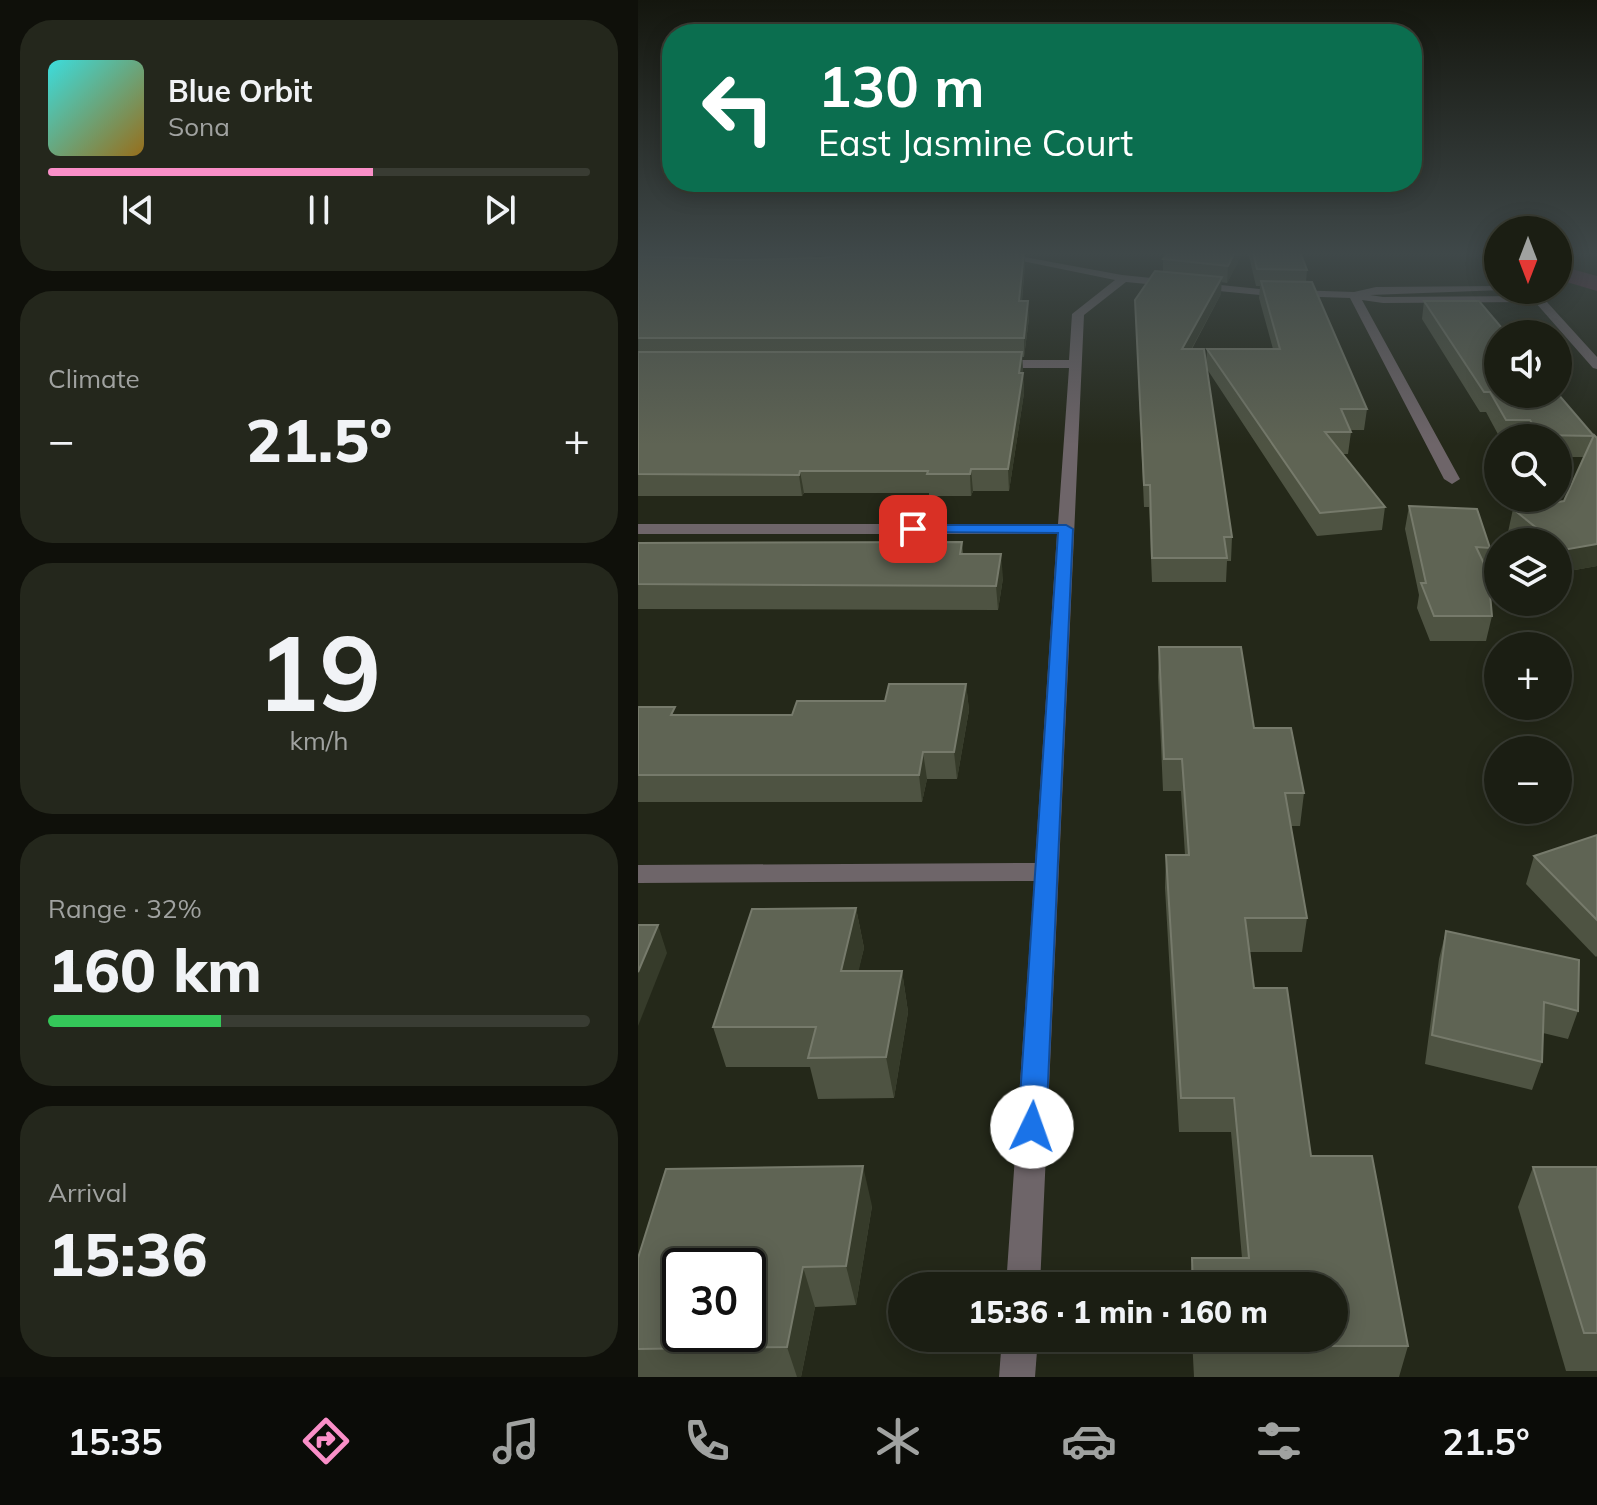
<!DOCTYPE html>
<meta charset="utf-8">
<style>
:root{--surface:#1b1e13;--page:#24271c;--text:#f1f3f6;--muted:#a0a2a0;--line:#393c33;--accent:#fa8fc8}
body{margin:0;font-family:Mulish,sans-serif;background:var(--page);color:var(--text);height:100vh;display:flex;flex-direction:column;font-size:30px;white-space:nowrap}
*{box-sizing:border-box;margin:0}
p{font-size:26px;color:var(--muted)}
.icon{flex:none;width:44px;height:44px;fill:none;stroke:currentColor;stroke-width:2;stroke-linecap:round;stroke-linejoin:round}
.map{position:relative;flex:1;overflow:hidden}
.sheet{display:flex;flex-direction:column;gap:20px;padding:20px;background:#0f100a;width:638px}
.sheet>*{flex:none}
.hud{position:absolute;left:24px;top:24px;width:760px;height:168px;border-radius:32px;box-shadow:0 4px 20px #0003,0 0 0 2px var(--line);background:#0b6e4f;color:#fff;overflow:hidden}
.needle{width:52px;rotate:180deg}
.buttons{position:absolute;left:846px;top:216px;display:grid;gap:16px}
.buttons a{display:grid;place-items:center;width:88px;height:88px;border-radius:50%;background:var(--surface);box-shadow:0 4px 20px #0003,0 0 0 2px var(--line);font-size:40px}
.speed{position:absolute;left:24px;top:1248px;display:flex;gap:16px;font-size:40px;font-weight:700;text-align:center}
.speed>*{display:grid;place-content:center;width:104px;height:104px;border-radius:50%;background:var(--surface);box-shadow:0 4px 20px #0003,0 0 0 2px var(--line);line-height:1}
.speed .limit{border:4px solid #111;border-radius:12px;background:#fff;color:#111}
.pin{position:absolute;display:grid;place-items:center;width:68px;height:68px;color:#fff;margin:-34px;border-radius:16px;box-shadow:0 4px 12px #0006}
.me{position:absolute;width:88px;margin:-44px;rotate:3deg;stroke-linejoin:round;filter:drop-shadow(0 0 6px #0008)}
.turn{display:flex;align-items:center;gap:28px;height:168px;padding:0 24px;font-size:36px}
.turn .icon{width:104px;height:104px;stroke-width:2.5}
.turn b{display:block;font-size:56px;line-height:68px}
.big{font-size:60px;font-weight:800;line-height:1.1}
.sheet .widget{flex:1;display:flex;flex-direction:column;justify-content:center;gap:12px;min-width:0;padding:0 28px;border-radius:32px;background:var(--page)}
.sheet .dial{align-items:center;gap:0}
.dial b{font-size:104px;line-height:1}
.song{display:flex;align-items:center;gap:24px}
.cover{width:96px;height:96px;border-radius:12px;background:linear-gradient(135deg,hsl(180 70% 55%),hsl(40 70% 35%))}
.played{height:8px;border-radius:4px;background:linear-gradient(90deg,var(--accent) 60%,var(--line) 60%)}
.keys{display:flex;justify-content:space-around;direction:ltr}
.heat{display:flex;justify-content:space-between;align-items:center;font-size:44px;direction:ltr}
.charge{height:12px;border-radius:6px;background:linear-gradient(90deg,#34c759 32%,var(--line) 0)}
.trip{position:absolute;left:250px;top:1272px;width:460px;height:80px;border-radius:40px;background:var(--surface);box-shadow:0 4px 20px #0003,0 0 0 2px var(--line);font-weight:800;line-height:80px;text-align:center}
.tab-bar{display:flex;height:128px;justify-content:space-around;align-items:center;background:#0b0c08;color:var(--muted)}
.tab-bar .icon{width:56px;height:56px}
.tab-bar .on{color:var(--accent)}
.tab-bar b{font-size:36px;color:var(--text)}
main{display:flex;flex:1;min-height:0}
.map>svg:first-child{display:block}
</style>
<main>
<section class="sheet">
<div class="widget">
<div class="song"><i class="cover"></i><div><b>Blue Orbit</b><p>Sona</p></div></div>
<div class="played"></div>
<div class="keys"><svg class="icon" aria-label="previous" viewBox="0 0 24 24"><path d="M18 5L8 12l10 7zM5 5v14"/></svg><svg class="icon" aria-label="pause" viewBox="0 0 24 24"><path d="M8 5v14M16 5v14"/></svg><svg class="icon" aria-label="next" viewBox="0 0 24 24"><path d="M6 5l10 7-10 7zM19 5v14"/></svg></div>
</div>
<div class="widget"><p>Climate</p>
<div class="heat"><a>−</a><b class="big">21.5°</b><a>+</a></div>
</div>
<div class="widget dial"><b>19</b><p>km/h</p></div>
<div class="widget"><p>Range · 32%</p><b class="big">160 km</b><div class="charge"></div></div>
<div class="widget"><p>Arrival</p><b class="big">15:36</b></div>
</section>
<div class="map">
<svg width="959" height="1377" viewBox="0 0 959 1377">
<rect width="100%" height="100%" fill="#242819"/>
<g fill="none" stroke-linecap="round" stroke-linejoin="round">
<polygon fill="#612f4a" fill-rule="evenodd" points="930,268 959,276 959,291 922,280 920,272"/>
<g fill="#6e6569" fill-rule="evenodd">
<polygon points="340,252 359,252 484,275 622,289 716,292 738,287 860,286 860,290 865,290 732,295 745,297 891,296 887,290 898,290 959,357 959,369 955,368 897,302 745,303 724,300 822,479 814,484 806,479 712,298 622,295 488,282 446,315 402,1286 368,1286 396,881 0,883 0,865 397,863 419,534 0,534 0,524 420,524 431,368 357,368 351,364 357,360 431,360 434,314 477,280"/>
<polygon points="854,252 860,252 860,257 856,256"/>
<polygon points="364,1338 400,1338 397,1377 361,1377"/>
</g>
</g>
<g fill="#4e5342">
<polygon points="0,252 388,252 388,254 386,254 387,265 384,301 391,318 386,357 384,357 386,393 371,491 335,491 333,496 291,496 291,493 166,493 164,496 0,496"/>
<polygon points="531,252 605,252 589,283 583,282 583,294 554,349 568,364 569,349 635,349 621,298 622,286 618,286 610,252 662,252 669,270 668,282 729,409 726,430 712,430 713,432 710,454 704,454 747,507 744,530 679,536 569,369 594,537 593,561 589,561 588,582 514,582 511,507 506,507 497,300 525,272 525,259"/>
<polygon points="786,301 959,438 959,566 920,573 920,542 882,542 870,532 875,509 926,501 946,457 920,457 920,438 862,438 848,412 842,412 784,319"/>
<polygon points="771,506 852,548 848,568 854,616 848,641 792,641 779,608 781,595 767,529"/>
<polygon points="324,542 325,554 365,578 360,610 0,609 0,543"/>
<polygon points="521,647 616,728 666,793 662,826 653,826 669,918 664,952 611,952 616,988 673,1156 770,1346 761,1377 556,1377 554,1338 696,1338 696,1286 552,1286 554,1258 604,1258 593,1132 541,1132 527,888 528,855 547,855 543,791 525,791 520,677"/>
<polygon points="328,684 331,710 319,779 289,779 284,802 0,802 0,707 39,715 154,715 247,701"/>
<polygon points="959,835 959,956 958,957 888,884 896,856"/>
<polygon points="218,908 226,948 220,971 264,971 270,1012 256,1098 180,1099 172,1067 88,1067 75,1027"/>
<polygon points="808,931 940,1011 930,1039 905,1033 904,1062 894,1090 787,1064 801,959"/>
<polygon points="895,1167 959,1167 959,1371 928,1371 880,1207"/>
<polygon points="234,1206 218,1305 177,1307 163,1377 0,1377 0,1258"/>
</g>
<g fill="#363b2a">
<polygon points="174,252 243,252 176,262"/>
<polygon points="386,252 387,265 382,318 381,301"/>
<polygon points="597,252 605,252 605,253 589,283 590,266"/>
<polygon points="584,277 583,294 543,368 544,349"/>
<polygon points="390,301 391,318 386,357 386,338"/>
<polygon points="384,352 385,371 383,384 385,373 386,393 371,491 370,469"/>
<polygon points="333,469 335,491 333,496 332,474"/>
<polygon points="162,471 166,493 164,496 161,475"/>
<polygon points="959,544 959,566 920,573 925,550"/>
<polygon points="363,554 365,578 360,610 358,586"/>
<polygon points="328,684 331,710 319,779 316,752"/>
<polygon points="285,752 289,779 284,802 281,775"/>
<polygon points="218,908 226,948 211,1012 203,971"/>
<polygon points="20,925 29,953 0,1026 0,972"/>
<polygon points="264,971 270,1012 256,1098 248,1057"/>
<polygon points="225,1166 234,1206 218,1305 208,1266"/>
<polygon points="165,1267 177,1307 163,1377 159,1377 149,1347"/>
</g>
<g fill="#5f6454" stroke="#767a6b" stroke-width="2" fill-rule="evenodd">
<polygon points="230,252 386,252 381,301 390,301 386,338 0,338 0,256 100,260 184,258"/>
<polygon points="531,252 597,252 590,266 525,259"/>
<polygon points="615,252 662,252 669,270 619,269"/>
<polygon points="517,271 584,277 544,349 566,349 594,537 586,537 589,558 514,558 512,485 506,485 497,300"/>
<polygon points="623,281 674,282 729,409 703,409 713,432 687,432 747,507 682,513 569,349 642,349"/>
<polygon points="786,301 841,301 869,334 860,334 860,394 920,394 956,436 901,435 892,420 868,420 852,392 846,392"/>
<polygon points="0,352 384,352 381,373 385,373 370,469 333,469 332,474 289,474 290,471 162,471 161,475 0,474"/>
<polygon points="956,435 959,438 959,544 925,550 920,545 920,542 916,542 875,509 926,501"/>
<polygon points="771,506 839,509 852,548 838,547 850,572 854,616 796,616 783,583 788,583"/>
<polygon points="324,542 322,554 363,554 358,586 0,584 0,543"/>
<polygon points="521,647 603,647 616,728 653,728 666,793 647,793 669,918 607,918 616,988 649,988 673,1156 734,1156 770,1346 559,1346 558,1338 696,1338 696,1286 555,1286 554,1258 611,1258 596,1098 543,1098 528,855 551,855 544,759 526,759"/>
<polygon points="251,684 328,684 316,752 285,752 281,775 0,775 0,707 37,707 33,715 154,715 159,701 247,701"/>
<polygon points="959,835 959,920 896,856"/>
<polygon points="218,908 203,971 264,971 248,1057 170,1058 178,1027 75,1027 114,909"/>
<polygon points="0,925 20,925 0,972"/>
<polygon points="808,931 941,960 940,1011 906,1002 904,1062 794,1035"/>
<path d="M225,1166L208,1266L165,1267L149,1347L0,1349V1258L28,1169ZM42,1266H110V1334H42Z"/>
<polygon points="895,1167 959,1167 959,1333 946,1333"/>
</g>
<linearGradient id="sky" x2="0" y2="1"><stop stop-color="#14160e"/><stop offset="0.57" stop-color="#3f4849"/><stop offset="1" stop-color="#3f4849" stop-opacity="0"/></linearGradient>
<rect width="959" height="445" fill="url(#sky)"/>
<polygon fill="#1a73e8" stroke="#114b97" stroke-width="2" points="275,525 428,525 435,529 408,1127 404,1136 394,1139 384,1136 380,1127 420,533 270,532 268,529"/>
</svg>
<div class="buttons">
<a><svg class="needle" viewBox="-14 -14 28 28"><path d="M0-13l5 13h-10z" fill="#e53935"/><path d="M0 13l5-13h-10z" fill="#a0a2a0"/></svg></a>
<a><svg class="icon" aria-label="sound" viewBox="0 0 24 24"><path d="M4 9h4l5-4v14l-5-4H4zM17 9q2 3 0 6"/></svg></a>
<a><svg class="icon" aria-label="search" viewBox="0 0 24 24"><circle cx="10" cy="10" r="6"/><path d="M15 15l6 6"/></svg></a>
<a><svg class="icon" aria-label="layers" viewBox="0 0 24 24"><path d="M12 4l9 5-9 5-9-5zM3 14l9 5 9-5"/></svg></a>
<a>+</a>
<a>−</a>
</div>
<div class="speed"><div class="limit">30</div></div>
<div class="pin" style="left:275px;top:529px;background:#d93025"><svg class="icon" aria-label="arrive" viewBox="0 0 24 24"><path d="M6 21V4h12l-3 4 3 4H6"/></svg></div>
<svg class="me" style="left:394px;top:1127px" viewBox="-20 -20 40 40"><circle r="19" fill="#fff"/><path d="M0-13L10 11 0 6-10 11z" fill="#1a73e8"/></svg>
<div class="trip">15:36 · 1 min · 160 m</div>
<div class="hud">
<div class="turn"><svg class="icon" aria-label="left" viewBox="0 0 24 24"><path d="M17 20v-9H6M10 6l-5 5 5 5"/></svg><div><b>130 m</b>East Jasmine Court</div></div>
</div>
</div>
</main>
<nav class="tab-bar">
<b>15:35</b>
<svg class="icon on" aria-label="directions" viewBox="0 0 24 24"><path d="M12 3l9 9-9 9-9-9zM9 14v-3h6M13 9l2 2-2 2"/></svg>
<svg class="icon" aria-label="music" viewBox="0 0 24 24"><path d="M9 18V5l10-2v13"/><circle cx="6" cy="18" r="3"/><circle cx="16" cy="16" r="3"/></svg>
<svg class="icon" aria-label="phone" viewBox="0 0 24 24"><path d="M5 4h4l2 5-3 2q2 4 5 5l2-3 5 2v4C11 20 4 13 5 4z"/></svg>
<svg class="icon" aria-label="climate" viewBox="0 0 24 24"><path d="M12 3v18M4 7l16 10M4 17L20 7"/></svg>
<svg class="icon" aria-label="car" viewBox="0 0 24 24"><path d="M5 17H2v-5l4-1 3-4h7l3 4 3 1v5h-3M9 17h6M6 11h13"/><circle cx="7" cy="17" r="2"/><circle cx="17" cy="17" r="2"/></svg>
<svg class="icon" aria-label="filters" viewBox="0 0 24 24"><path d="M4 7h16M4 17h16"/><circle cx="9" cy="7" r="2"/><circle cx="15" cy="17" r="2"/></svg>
<b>21.5°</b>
</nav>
